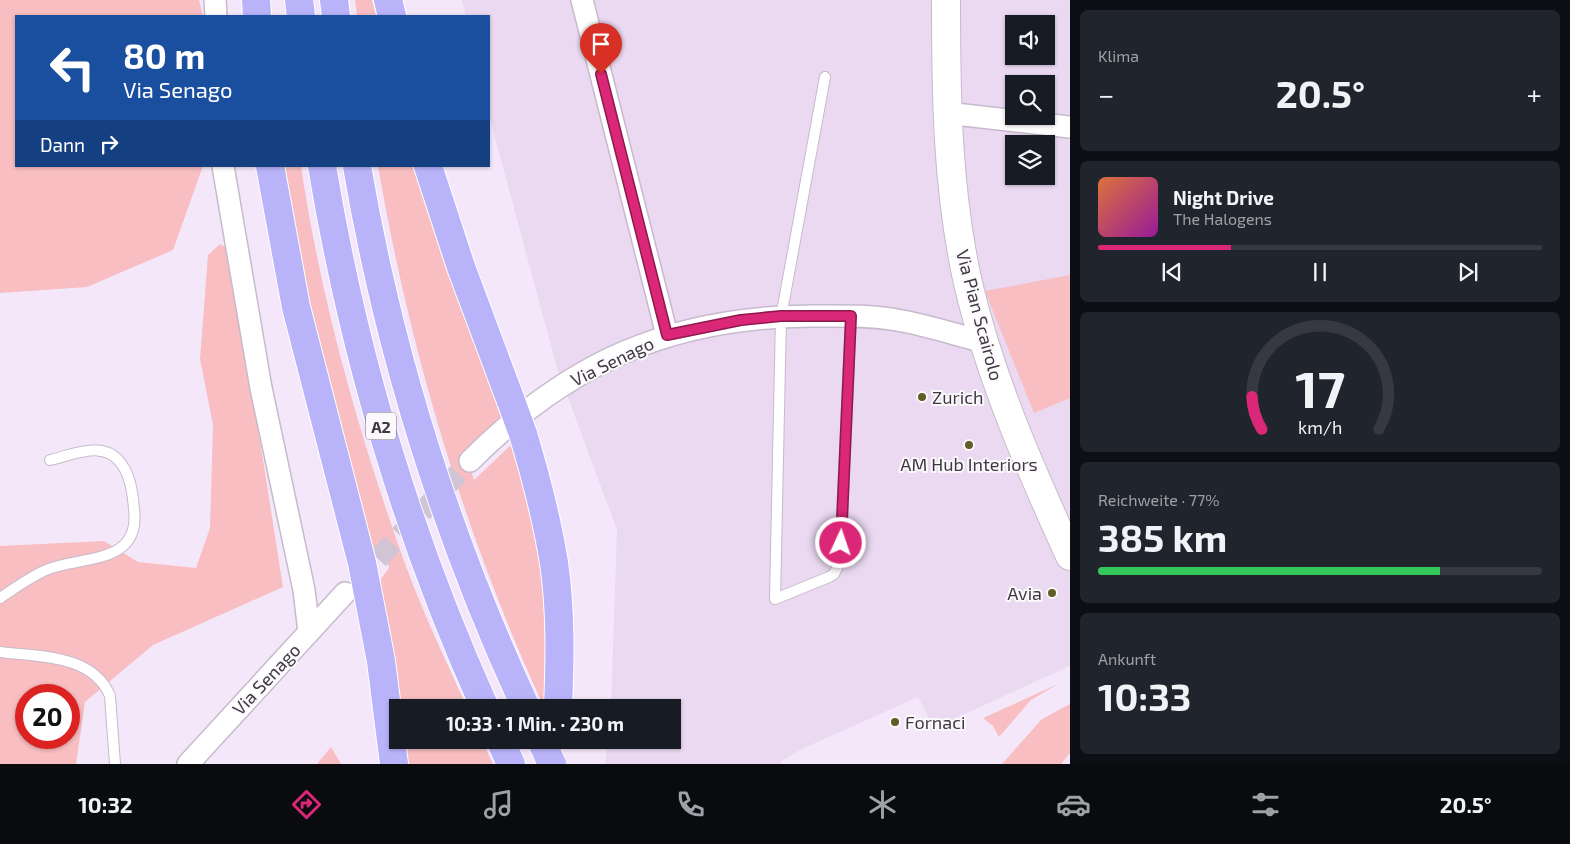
<!DOCTYPE html>
<html lang="de">
<meta charset="utf-8">
<style>
:root{--surface:#171b24;--page:#20242c;--text:#f1f3f6;--muted:#9ea1a6;--line:#363941;--accent:#db2777}
body{margin:0;font-family:"Exo 2",sans-serif;background:var(--page);color:var(--text);height:100vh;display:flex;flex-direction:column;font-size:19px;white-space:nowrap}
*{box-sizing:border-box;margin:0}
p{font-size:16px;color:var(--muted)}
.icon{flex:none;width:28px;height:28px;fill:none;stroke:currentColor;stroke-width:2;stroke-linecap:round;stroke-linejoin:round}
.map{position:relative;flex:1;overflow:hidden}
.sheet{display:flex;flex-direction:column;gap:10px;padding:10px;background:#0d0f14;width:500px}
.sheet>*{flex:none}
.banner{position:absolute;left:15px;top:15px;width:475px;height:152px;border-radius:0px;box-shadow:0 1px 4px #0004;background:#1a4fa0;color:#fff;overflow:hidden}
.fabs{position:absolute;left:1005px;top:15px;display:grid;gap:10px}
.fabs a{display:grid;place-items:center;width:50px;height:50px;border-radius:0px;background:var(--surface);box-shadow:0 1px 4px #0004;font-size:25px}
.speed{position:absolute;left:15px;top:684px;display:flex;gap:10px;font-size:25px;font-weight:700;text-align:center}
.speed>*{display:grid;place-content:center;width:65px;height:65px;border-radius:50%;background:var(--surface);box-shadow:0 1px 4px #0004;line-height:1}
.speed .limit{border:8px solid #d22;background:#fff;color:#111}
.pin{position:absolute;display:grid;place-items:center;width:42px;height:42px;color:#fff;margin:-51px -21px;border-radius:50% 50% 50% 0;rotate:-45deg;box-shadow:0 0 5px #0007}
.pin .icon{rotate:45deg}
.me{position:absolute;width:55px;margin:-28px;rotate:3deg;stroke-linejoin:round;filter:drop-shadow(0 0 4px #0008)}
.turn{display:flex;align-items:center;gap:18px;height:105px;padding:0 25px;font-size:22px}
.turn .icon{width:65px;height:65px;stroke-width:2.5}
.turn b{display:block;font-size:35px;line-height:42px}
.then{display:flex;align-items:center;height:48px;padding:0 25px;background:#0003;gap:10px;font-size:19px}
.big{font-size:38px;font-weight:700;line-height:1.1}
.sheet .tile{flex:1;display:flex;flex-direction:column;justify-content:center;gap:8px;min-width:0;padding:0 18px;border-radius:8px;background:var(--page)}
.sheet .dial{align-items:center;gap:0}
.dial svg{height:130px;overflow:visible;fill:none;stroke:var(--line);stroke-width:7;stroke-linecap:round;text-anchor:middle}
.dial text{fill:var(--text);stroke:none}
.song{display:flex;align-items:center;gap:15px}
.cover{width:60px;height:60px;border-radius:8px;background:linear-gradient(135deg,hsl(20 70% 55%),hsl(300 70% 35%))}
.played{height:5px;border-radius:2px;background:linear-gradient(90deg,var(--accent) 30%,var(--line) 30%)}
.keys{display:flex;justify-content:space-around;direction:ltr}
.heat{display:flex;justify-content:space-between;align-items:center;font-size:28px;direction:ltr}
.charge{height:8px;border-radius:4px;background:linear-gradient(90deg,#34c759 77%,var(--line) 0)}
.trip{position:absolute;left:389px;top:699px;width:292px;height:50px;border-radius:0px;background:var(--surface);box-shadow:0 1px 4px #0004;font-weight:700;line-height:50px;text-align:center}
.menu{display:flex;height:80px;justify-content:space-around;align-items:center;background:#090b0e;color:var(--muted)}
.menu .icon{width:35px;height:35px}
.menu .selected{color:var(--accent)}
.menu b{font-size:22px;color:var(--text)}
main{display:flex;flex:1;min-height:0}
.map>svg:first-child{display:block}
</style>
<main>
<div class="map">
<svg width="1070" height="764" viewBox="0 0 1070 764">
<rect width="100%" height="100%" fill="#f5e7fa"/>
<path fill="#ead9f1" fill-rule="evenodd" d="M462,0H1070V666L934,728L918,697L804,748L781,761L780,764H605L608,740H672V708L611,707L617,530L557,368L489,115V16H466ZM1014,24H1046V56H1014ZM1014,84H1046V116H1014ZM1014,144H1046V176H1014Z"/>
<g fill="#f8bec1" fill-rule="evenodd">
<polygon points="0,0 199,0 203,16 16,16 16,166 203,166 173,250 87,287 0,293"/>
<polygon points="355,0 372,0 376,16 357,16"/>
<path d="M283,166H301C320,295 356,424 399,547C418,602 443,655 467,707H400L380,592L381,579L389,568L382,544L375,551L369,541L317,347Z"/>
<path d="M378,166H416L502,415L465,453L474,480L512,444C540,531 552,616 544,707C465,536 410,352 378,166Z"/>
<path d="M220,244L230,250L283,587L153,645L85,702L76,764H0V546L104,541L138,562L196,568L210,528L213,425L200,359L208,255ZM26,695H69V738H26Z"/>
<polygon points="1070,275 1070,398 1034,413 985,291"/>
<polygon points="1058,684 1031,700 999,737 993,726 983,718"/>
<polygon points="1070,704 1070,753 1061,764 1002,764 1042,719"/>
<polygon points="403,740 482,740 493,764 406,764"/>
<polygon points="331,747 341,764 317,764"/>
</g>
<g fill="none" stroke-linecap="round" stroke-linejoin="round">
<polyline stroke="#d0c4d5" stroke-width="21" stroke-dasharray="21 11" stroke-linecap="butt" points="356,582 470,461"/>
<defs>
<g id="service">
<polyline points="825,77 781,317 775,599 829,577 834,574 840,562 851,316"/>
<path d="M0,598C15,588 30,577 46,570C81,555 141,566 134,509C133,496 131,479 124,468C108,438 76,454 50,460"/>
<path d="M0,652C39,657 93,654 110,696L115,764"/>
</g>
<g id="minor">
<polyline points="215,0 216,16"/>
<polyline points="582,0 667,335"/>
<polyline points="946,113 1070,127"/>
<polyline points="223,166 261,388 304,590 309,632"/>
<path d="M470,461C569,362 671,317 811,316C839,316 869,315 897,320C927,325 956,335 985,342"/>
<polyline points="188,764 345,593"/>
</g>
<path id="secondary" d="M946,0C946,95 947,190 968,283C990,378 1030,468 1070,556"/>
<g id="motorway">
<polyline points="256,0 257,16"/>
<polyline points="299,0 301,16"/>
<polyline points="334,0 336,16"/>
<polyline points="388,0 392,16"/>
<polyline points="270,166 296,307 362,563 381,661 394,764"/>
<path d="M322,166C353,352 407,535 485,708"/>
<path d="M357,166C389,353 446,535 526,708"/>
<polyline points="428,166 461,267 511,401"/>
<path d="M523,434C536,477 547,519 554,563C561,611 560,660 558,708"/>
<polyline points="500,740 511,764"/>
</g>
</defs>
<use href="#service" stroke="#c7bacc" stroke-width="12"/>
<use href="#minor" stroke="#c7bacc" stroke-width="24"/>
<use href="#secondary" stroke="#c7bacc" stroke-width="30"/>
<use href="#motorway" stroke="#fff" stroke-width="30"/>
<use href="#service" stroke="#fff" stroke-width="10"/>
<use href="#minor" stroke="#fff" stroke-width="21"/>
<use href="#secondary" stroke="#fff" stroke-width="28"/>
<use href="#motorway" stroke="#b9b3fa" stroke-width="28"/>
<defs>
<g id="motorway-bridge">
<polyline points="511,401 523,434"/>
<polyline points="541,740 552,764"/>
</g>
</defs>
<use href="#motorway-bridge" stroke="#fff" stroke-width="30" stroke-linecap="butt"/>
<use href="#motorway-bridge" stroke="#b9b3fa" stroke-width="28"/>
</g>
<g fill="none" stroke-linecap="round" stroke-linejoin="round">
<defs>
<polyline id="route" points="601,74 667,335 741,320 781,316 851,316 841,543"/>
</defs>
<use href="#route" stroke="#8e194d" stroke-width="12"/>
<use href="#route" stroke="#db2777" stroke-width="9"/>
</g>
<g fill="#625c28" stroke="#fcf9fd" stroke-width="2">
<circle cx="922" cy="397" r="5"/>
<circle cx="969" cy="445" r="5"/>
<circle cx="1052" cy="593" r="5"/>
<circle cx="895" cy="722" r="5"/>
</g>
<g text-anchor="middle" dominant-baseline="central" stroke-width="4" stroke-linejoin="round" paint-order="stroke">
<rect fill="#fcf9fd" stroke="#777379" stroke-width="1" x="366" y="412.5" width="30" height="27" rx="4"/>
<g font-size="16" font-weight="bold" fill="#3e3940">
<text x="381" y="426">A2</text>
</g>
<g font-size="18" fill="#3e3940" stroke="#fcf9fd">
<text transform="translate(980 315) rotate(75)">Via Pian Scairolo</text>
<text transform="translate(612 361) rotate(-26)">Via Senago</text>
<text transform="translate(266 679) rotate(-47)">Via Senago</text>
</g>
<g font-size="18" fill="#3e3940" stroke="#fcf9fd" text-anchor="start">
<text x="932" y="397">Zurich</text>
<text x="969" y="464" text-anchor="middle">AM Hub Interiors</text>
<text x="1042" y="593" text-anchor="end">Avia</text>
<text x="905" y="722">Fornaci</text>
</g>
</g>
</svg>
<div class="fabs">
<a><svg class="icon" aria-label="sound" viewBox="0 0 24 24"><path d="M4 9h4l5-4v14l-5-4H4zM17 9q2 3 0 6"/></svg></a>
<a><svg class="icon" aria-label="search" viewBox="0 0 24 24"><circle cx="10" cy="10" r="6"/><path d="M15 15l6 6"/></svg></a>
<a><svg class="icon" aria-label="layers" viewBox="0 0 24 24"><path d="M12 4l9 5-9 5-9-5zM3 14l9 5 9-5"/></svg></a>
</div>
<div class="speed"><div class="limit">20</div></div>
<div class="pin" style="left:601px;top:74px;background:#d93025"><svg class="icon" aria-label="arrive" viewBox="0 0 24 24"><path d="M6 21V4h12l-3 4 3 4H6"/></svg></div>
<svg class="me" style="left:841px;top:543px" viewBox="-20 -20 40 40"><circle r="17" fill="#db2777" stroke="#fff" stroke-width="3"/><path d="M0-11L8 9 0 5-8 9z" fill="#fff"/></svg>
<div class="trip">10:33 · 1 Min. · 230 m</div>
<div class="banner">
<div class="turn"><svg class="icon" aria-label="left" viewBox="0 0 24 24"><path d="M17 20v-9H6M10 6l-5 5 5 5"/></svg><div><b>80 m</b>Via Senago</div></div>
<div class="then">Dann<svg class="icon" aria-label="right" viewBox="0 0 24 24"><path d="M7 20v-9h11M14 6l5 5-5 5"/></svg></div>
</div>
</div>
<section class="sheet">
<div class="tile"><p>Klima</p>
<div class="heat"><a>−</a><b class="big">20.5°</b><a>+</a></div>
</div>
<div class="tile">
<div class="song"><i class="cover"></i><div><b>Night Drive</b><p>The Halogens</p></div></div>
<div class="played"></div>
<div class="keys"><svg class="icon" aria-label="previous" viewBox="0 0 24 24"><path d="M18 5L8 12l10 7zM5 5v14"/></svg><svg class="icon" aria-label="pause" viewBox="0 0 24 24"><path d="M8 5v14M16 5v14"/></svg><svg class="icon" aria-label="next" viewBox="0 0 24 24"><path d="M6 5l10 7-10 7zM19 5v14"/></svg></div>
</div>
<div class="tile dial"><svg viewBox="0 0 100 80">
<path d="M14 69A42 42 0 1 1 86 69"/>
<path d="M14 69A42 42 0 0 1 8 49" stroke="#db2777"/>
<text x="50" y="56" font-size="32" font-weight="700">17</text>
<text x="50" y="72" font-size="11">km/h</text>
</svg></div>
<div class="tile"><p>Reichweite · 77%</p><b class="big">385 km</b><div class="charge"></div></div>
<div class="tile"><p>Ankunft</p><b class="big">10:33</b></div>
</section>
</main>
<nav class="menu">
<b>10:32</b>
<svg class="icon selected" aria-label="directions" viewBox="0 0 24 24"><path d="M12 3l9 9-9 9-9-9zM9 14v-3h6M13 9l2 2-2 2"/></svg>
<svg class="icon" aria-label="music" viewBox="0 0 24 24"><path d="M9 18V5l10-2v13"/><circle cx="6" cy="18" r="3"/><circle cx="16" cy="16" r="3"/></svg>
<svg class="icon" aria-label="phone" viewBox="0 0 24 24"><path d="M5 4h4l2 5-3 2q2 4 5 5l2-3 5 2v4C11 20 4 13 5 4z"/></svg>
<svg class="icon" aria-label="climate" viewBox="0 0 24 24"><path d="M12 3v18M4 7l16 10M4 17L20 7"/></svg>
<svg class="icon" aria-label="car" viewBox="0 0 24 24"><path d="M5 17H2v-5l4-1 3-4h7l3 4 3 1v5h-3M9 17h6M6 11h13"/><circle cx="7" cy="17" r="2"/><circle cx="17" cy="17" r="2"/></svg>
<svg class="icon" aria-label="filters" viewBox="0 0 24 24"><path d="M4 7h16M4 17h16"/><circle cx="9" cy="7" r="2"/><circle cx="15" cy="17" r="2"/></svg>
<b>20.5°</b>
</nav>
